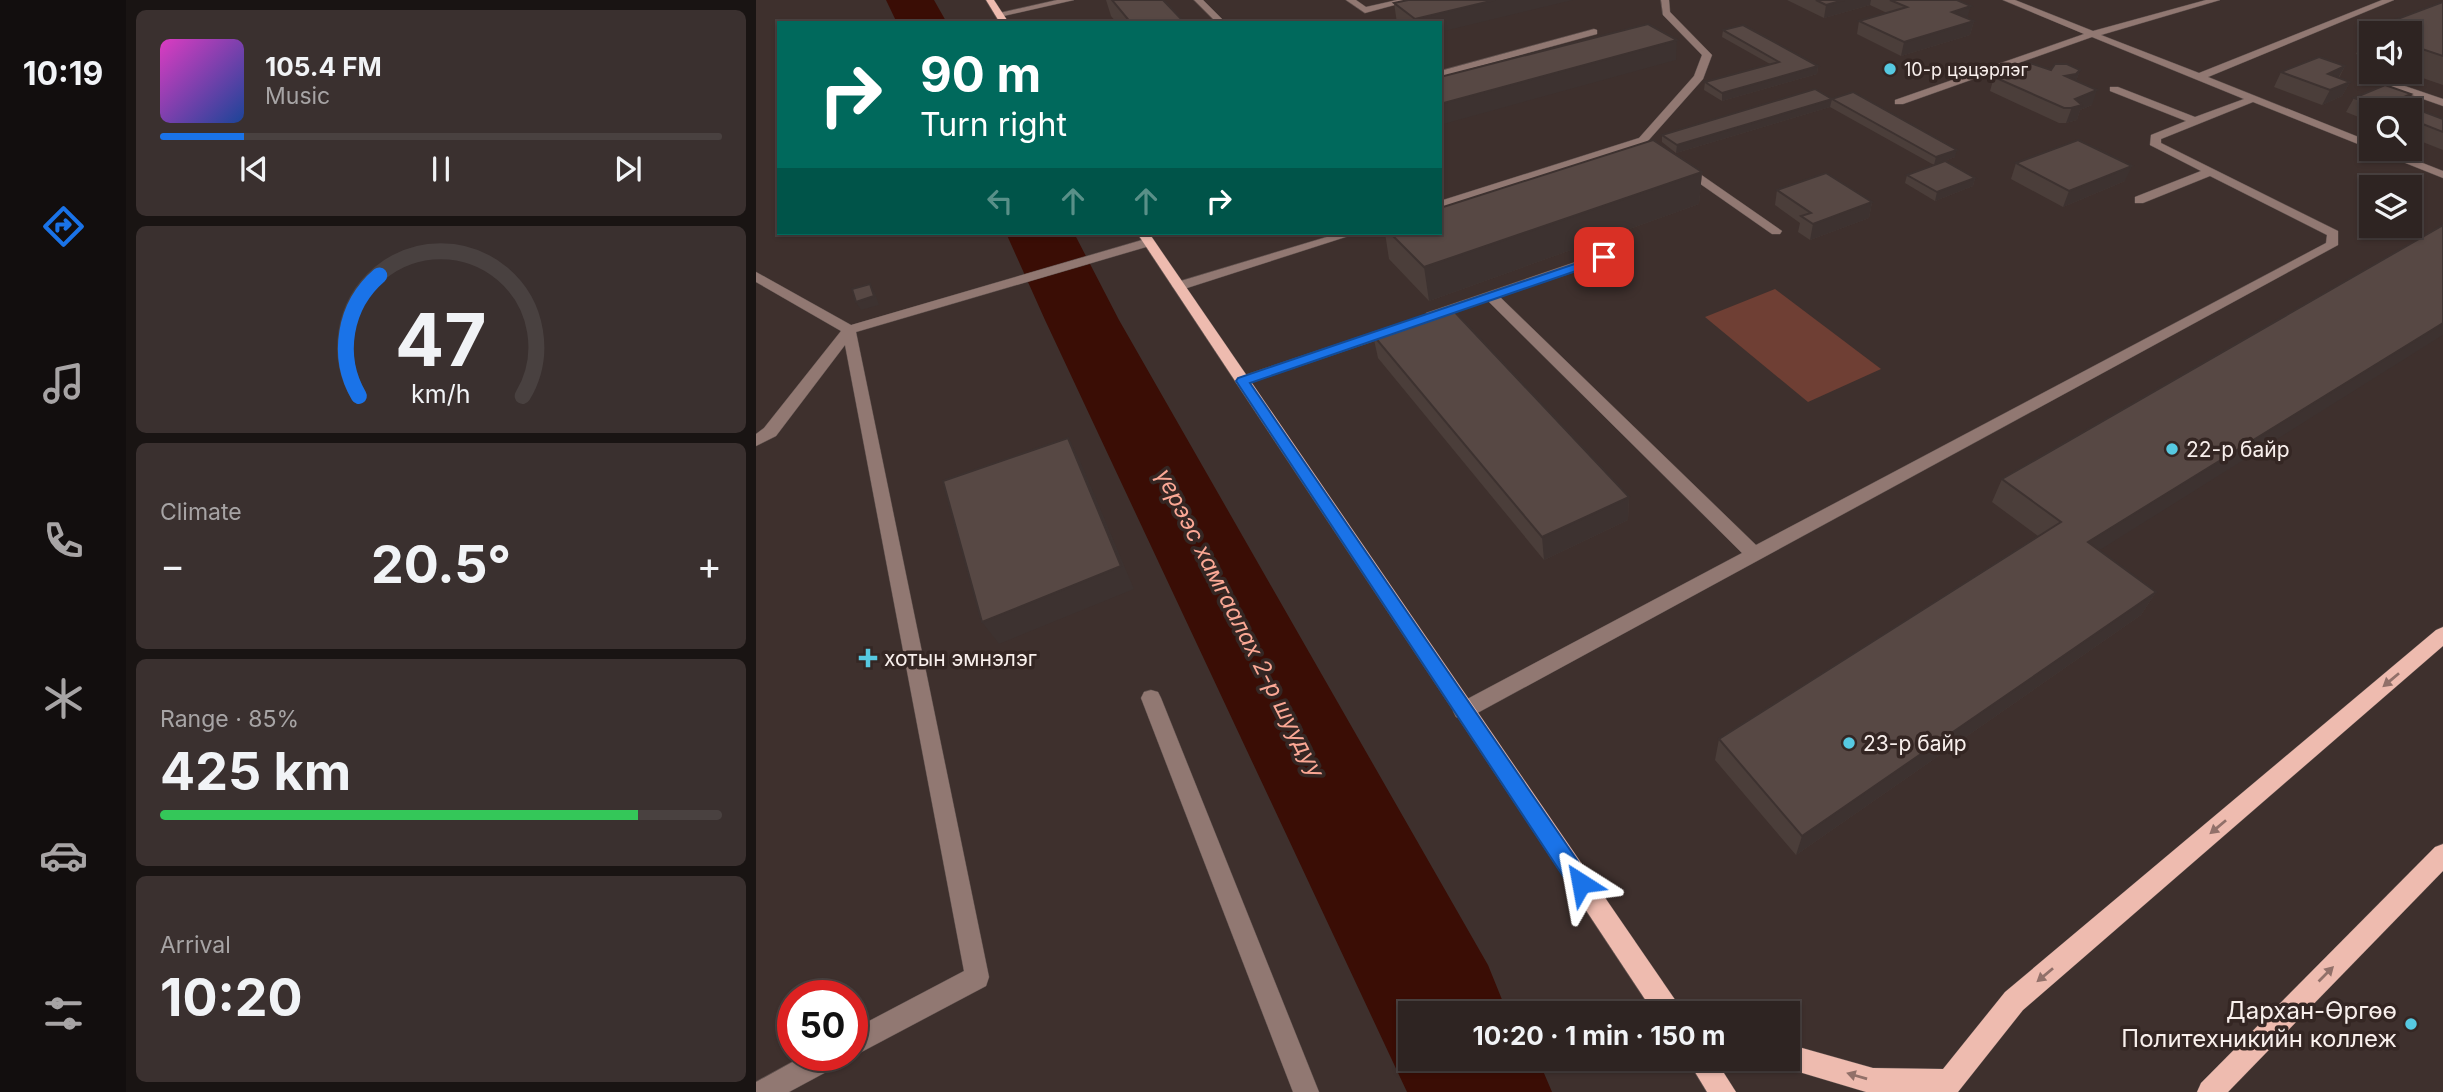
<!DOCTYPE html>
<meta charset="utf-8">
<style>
:root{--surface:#2e2422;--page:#3a302f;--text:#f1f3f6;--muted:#a7a4a5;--line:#494140;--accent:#1a73e8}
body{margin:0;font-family:Inter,sans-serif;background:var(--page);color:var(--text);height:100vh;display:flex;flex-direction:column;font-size:26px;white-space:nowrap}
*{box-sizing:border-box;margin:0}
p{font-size:23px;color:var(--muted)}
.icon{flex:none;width:38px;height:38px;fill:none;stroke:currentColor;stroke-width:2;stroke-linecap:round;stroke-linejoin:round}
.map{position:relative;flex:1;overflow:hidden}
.drawer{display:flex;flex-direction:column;gap:10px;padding:10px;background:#191413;width:630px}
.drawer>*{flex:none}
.guide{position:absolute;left:21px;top:21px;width:665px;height:214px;border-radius:0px;box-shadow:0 2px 5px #0004,0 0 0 2px var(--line);background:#00695c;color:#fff;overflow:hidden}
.buttons{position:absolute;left:1603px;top:21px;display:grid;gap:14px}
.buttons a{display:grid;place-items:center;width:63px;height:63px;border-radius:0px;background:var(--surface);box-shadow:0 2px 5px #0004,0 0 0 2px var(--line);font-size:35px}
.speed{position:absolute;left:21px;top:980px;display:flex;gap:14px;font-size:35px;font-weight:700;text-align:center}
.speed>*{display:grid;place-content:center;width:91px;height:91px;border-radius:50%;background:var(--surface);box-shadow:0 2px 5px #0004,0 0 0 2px var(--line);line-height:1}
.speed .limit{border:10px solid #d22;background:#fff;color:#111}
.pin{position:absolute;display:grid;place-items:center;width:60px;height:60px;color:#fff;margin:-30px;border-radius:14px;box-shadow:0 4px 10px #0006}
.me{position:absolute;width:77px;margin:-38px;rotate:326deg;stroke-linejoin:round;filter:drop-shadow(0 0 5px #0008)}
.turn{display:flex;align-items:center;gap:24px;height:147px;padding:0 28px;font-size:32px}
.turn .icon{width:91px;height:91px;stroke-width:2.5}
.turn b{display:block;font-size:49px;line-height:60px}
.lanes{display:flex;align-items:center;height:66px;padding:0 28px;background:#0003;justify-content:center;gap:35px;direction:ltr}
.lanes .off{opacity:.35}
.big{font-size:52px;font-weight:700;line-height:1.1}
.drawer .tile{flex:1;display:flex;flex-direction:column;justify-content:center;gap:10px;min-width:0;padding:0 24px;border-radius:10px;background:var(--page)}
.drawer .dial{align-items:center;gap:0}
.dial svg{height:182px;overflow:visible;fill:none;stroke:var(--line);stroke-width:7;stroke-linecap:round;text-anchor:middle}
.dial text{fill:var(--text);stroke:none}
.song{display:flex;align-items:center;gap:21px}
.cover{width:84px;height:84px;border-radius:10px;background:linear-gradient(135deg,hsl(310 70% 55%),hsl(220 70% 35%))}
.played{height:7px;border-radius:4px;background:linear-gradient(90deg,var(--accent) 15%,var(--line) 15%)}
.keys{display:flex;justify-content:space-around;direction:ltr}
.heat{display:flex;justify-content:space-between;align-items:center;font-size:38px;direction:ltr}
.charge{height:10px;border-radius:5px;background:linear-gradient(90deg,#34c759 85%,var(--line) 0)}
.trip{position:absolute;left:642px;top:1001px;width:402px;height:70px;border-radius:0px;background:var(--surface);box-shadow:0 2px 5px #0004,0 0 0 2px var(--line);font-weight:700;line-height:70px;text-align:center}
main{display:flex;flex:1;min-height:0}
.dock{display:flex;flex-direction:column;width:126px;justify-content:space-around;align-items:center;background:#120e0e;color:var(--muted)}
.dock .icon{width:49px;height:49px}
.dock .on{color:var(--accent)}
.dock b{font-size:32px;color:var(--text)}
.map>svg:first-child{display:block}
</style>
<main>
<nav class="dock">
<b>10:19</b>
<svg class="icon on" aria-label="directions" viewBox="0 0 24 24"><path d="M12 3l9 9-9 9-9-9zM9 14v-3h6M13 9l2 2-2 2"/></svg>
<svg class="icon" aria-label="music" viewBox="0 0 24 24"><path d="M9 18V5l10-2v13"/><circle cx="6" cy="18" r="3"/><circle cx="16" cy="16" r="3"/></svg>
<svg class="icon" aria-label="phone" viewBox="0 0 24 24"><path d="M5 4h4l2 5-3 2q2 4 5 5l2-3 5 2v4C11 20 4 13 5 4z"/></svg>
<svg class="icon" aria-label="climate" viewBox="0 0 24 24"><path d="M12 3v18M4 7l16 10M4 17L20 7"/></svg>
<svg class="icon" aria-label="car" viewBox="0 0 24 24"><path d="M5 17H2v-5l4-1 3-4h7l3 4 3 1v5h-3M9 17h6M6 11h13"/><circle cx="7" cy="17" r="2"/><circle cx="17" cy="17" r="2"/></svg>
<svg class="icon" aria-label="filters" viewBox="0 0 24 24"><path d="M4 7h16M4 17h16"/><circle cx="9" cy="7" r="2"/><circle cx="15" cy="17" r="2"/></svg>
</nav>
<section class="drawer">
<div class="tile">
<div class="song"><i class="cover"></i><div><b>105.4 FM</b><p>Music</p></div></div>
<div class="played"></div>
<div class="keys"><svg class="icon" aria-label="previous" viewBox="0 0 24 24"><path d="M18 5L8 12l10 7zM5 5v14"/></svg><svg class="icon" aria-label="pause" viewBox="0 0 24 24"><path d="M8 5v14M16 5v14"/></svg><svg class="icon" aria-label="next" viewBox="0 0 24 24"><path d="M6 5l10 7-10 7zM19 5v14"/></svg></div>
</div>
<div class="tile dial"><svg viewBox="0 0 100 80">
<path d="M14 69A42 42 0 1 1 86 69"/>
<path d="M14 69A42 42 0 0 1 23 16" stroke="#1a73e8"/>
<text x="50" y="56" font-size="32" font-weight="700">47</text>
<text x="50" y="72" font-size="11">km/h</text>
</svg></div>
<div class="tile"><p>Climate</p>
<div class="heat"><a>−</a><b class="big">20.5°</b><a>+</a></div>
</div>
<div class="tile"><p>Range · 85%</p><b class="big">425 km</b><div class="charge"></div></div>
<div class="tile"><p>Arrival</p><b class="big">10:20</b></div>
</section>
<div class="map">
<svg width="1687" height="1092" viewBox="0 0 1687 1092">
<rect width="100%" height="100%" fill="#3e302d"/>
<polygon fill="#6f3f34" points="1019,289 1125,369 1052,402 949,317"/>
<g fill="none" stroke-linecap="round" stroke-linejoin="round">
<g fill="#3a0d05" fill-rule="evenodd">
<polygon points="130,0 178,0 191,23 141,23"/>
<polygon points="250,233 318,233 363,320 732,965 749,1007 758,1013 654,1013 654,1059 782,1059 796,1092 651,1092 289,320"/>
</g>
<defs>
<g id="minor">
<polygon points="301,0 318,0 243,17 239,14"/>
<polygon points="438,0 447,0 470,23 461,23"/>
<polygon points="590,0 600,0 610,7 641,0 657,0 609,13"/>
<polygon points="905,0 913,0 914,12 956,55 947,79 891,142 684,209 684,201 883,138 938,76 946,55 907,15"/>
<polygon points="1247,0 1259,0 1337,31 1450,0 1464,0 1345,35 1443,73 1626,0 1638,0 1452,77 1615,142 1615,149 1631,149 1687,171 1687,178 1497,102 1405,139 1405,143 1582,231 1582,245 714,717 707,720 700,717 697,711 700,705 986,553 732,301 675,320 670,319 670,313 843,254 853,254 853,260 744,297 1000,545 1570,243 1571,235 1454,176 1387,203 1379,203 1379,197 1445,171 1394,145 1395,135 1430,121 1354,91 1354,87 1362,87 1439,117 1488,99 1336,37 1147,104 1139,104 1139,100 1328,34"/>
<polygon points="838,29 841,30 841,34 684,77 684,71"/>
<polygon points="1640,83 1687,99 1687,106 1636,88 1635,86"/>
<polygon points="923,165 931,165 1026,231 1024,234 1016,234 923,169"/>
<polygon points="584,233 602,233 428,289 423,290 416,286 418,283"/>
<polygon points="393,238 397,239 397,245 100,332 233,977 230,986 96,1057 92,1055 96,1055 96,1030 208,971 89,345 20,436 0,446 0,434 8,428 85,331 0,282 0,272 95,325"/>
<polygon points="639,325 644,326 644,332 491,384 481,384 479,381 481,378"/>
<polygon points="395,690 402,692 405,698 563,1092 537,1092 385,698 388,692"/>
<polygon points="49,1055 89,1055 85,1064 33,1092 0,1092 0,1082"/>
</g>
<g id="major">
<polygon points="230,0 238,0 253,23 244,23"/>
<polygon points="381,233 393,233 922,1004 925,1013 898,1013"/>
<polygon points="1687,627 1687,646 1267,1010 1202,1092 1110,1092 1023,1066 1020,1059 1032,1059 1032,1044 1117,1068 1187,1069 1249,992 1680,630"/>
<polygon points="1687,844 1687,871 1472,1092 1441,1092 1445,1083 1679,847"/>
<polygon points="931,1059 959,1059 980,1092 951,1092"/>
</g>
</defs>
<use href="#minor" stroke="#5c4f4c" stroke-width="1"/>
<use href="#major" stroke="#5c4f4c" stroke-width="1"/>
<use href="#minor" fill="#917872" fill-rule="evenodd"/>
<use href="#major" fill="#eebbaf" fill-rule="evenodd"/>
</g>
<g fill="#4b3e3a">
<polygon points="350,0 407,0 429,23 361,23 355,16"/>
<polygon points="1031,0 1201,0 1212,18 1218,21 1214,35 1145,56 1101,34 1103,21 1131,13 1114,5 1068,18"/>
<polygon points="1687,2 1687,85 1649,72 1654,72 1654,33 1615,33 1615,60 1600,54 1612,30"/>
<polygon points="638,3 684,23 641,23"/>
<polygon points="967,30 1062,66 1061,74 966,101 948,90 949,82 1014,64 966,37"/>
<polygon points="1589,66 1583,78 1594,82 1586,96 1566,105 1518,87 1525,72"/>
<polygon points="1295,70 1324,70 1320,81 1336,105 1324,110 1321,120 1310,123 1303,123 1234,91 1238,77"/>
<polygon points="1598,98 1648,105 1687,119 1687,150 1654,137 1654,110 1615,110 1615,122 1590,112"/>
<polygon points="1076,99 1199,157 1178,165 1074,107 920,153 906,142 906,135"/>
<polygon points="1260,163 1369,181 1307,207 1255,179"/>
<polygon points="946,172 943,204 673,301 633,259 629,233 684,233"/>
<polygon points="1151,175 1219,178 1217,186 1179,201 1149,183"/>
<polygon points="1021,190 1116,202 1113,218 1054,240 1042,232 1044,223 1019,205"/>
<polygon points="617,335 873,497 872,520 788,560 622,358"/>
<polygon points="1246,479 1400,592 1385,615 1040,855 959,760 963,739 1282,536 1236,502"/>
</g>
<g fill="#3d3230">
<polygon points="739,0 817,0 684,32 684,23 660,23 659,19"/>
<polygon points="1088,0 1115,0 1114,5 1068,18 1070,5"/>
<polygon points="1215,6 1211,19 1196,12"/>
<polygon points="1218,21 1214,35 1145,56 1148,42"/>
<polygon points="921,40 920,60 684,125 684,104"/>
<polygon points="1062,66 1061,74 966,101 966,93"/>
<polygon points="1589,66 1581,80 1564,88 1572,74"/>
<polygon points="1324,70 1319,84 1309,76"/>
<polygon points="1594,82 1586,96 1566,105 1574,90"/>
<polygon points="1341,90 1336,105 1324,110 1321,120 1310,123 1319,99"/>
<polygon points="1655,94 1646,109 1639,101"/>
<polygon points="1076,99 1074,107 920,153 921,145"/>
<polygon points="1201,150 1199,157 1178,165 1180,157"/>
<polygon points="1376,166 1369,181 1307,207 1313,191"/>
<polygon points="946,172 943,204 673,301 668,267"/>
<polygon points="1219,178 1217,186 1179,201 1181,192"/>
<polygon points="1116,202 1113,218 1054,240 1057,224"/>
<polygon points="114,284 119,293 123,305 105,310 100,302"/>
<polygon points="1687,323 1687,335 1320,565 1332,542"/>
<polygon points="312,438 324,461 378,589 243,644 226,622"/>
<polygon points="873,497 872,520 788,560 786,537"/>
<polygon points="1400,592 1385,615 1040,855 1046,836"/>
</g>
<g fill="#574844" stroke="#3d3230" stroke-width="2">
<polygon points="356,0 407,0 429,23 375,23"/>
<polygon points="652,0 739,0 659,19 638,3"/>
<polygon points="1060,0 1088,0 1070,5"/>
<polygon points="1134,0 1201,0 1215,6 1196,12 1218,21 1148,42 1103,21 1151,7"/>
<polygon points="1687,2 1687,56 1654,45 1654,33 1621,33 1612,30"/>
<polygon points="892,24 921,40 684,104 684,77"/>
<polygon points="987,25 1062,66 966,93 949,82 1023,62 967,30"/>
<polygon points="1563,57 1589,66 1572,74 1594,82 1574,90 1525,72"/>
<polygon points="1271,62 1295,70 1299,64 1311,64 1324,70 1320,74 1309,76 1341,90 1319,99 1326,105 1315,108 1308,108 1238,77 1240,73"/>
<polygon points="1629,85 1655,94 1639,101 1687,119 1687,132 1654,119 1654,110 1631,110 1598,98"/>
<polygon points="1059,89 1076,99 1097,92 1201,150 1180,157 1076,99 921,145 906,135"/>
<polygon points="897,140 946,172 668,267 634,233 684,233 684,208"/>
<polygon points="1322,140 1376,166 1313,191 1260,163"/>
<polygon points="1189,161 1219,178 1181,192 1151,175"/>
<polygon points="1070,173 1116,202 1057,224 1045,216 1055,213 1021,190"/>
<polygon points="1687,225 1687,323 1332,542 1400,592 1046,836 963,739 1305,522 1246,479"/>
<polygon points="114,284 118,296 100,302 96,289"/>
<polygon points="694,307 873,497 786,537 617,335"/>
<polygon points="312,438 365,566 226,622 187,481"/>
</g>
<defs><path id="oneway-solid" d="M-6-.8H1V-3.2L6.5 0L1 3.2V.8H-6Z" transform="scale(1.75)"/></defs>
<g fill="#917069">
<use href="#oneway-solid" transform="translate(1635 680) rotate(140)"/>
<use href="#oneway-solid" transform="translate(1462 827) rotate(140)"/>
<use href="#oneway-solid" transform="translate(1570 974) rotate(-45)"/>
<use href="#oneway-solid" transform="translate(1289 975) rotate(140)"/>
<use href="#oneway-solid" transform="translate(1101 1076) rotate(-164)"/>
</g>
<polygon fill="#1a73e8" stroke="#114b97" stroke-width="2" points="848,254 852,255 852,260 494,383 832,876 835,883 832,891 825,894 817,891 480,381 482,378"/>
<g fill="#56c9e1" stroke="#342623" stroke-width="2.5">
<circle cx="1134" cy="69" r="7"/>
<circle cx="1416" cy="449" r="7"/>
<path d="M108.5 647.5h7v7h7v7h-7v7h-7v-7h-7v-7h7z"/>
<circle cx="1093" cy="743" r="7"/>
<circle cx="1655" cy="1024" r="7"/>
</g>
<g text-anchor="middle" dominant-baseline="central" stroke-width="7" stroke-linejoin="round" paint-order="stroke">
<g font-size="18" fill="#f8efec" stroke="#342623" text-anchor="start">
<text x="1148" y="69">10-р цэцэрлэг</text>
</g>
<g font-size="21" fill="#f8efec" stroke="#342623" text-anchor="start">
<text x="1430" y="449">22-р байр</text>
<text x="128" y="658">хотын эмнэлэг</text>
<text x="1107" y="743">23-р байр</text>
</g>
<g font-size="23" font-style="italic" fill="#fba895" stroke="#342623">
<text transform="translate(484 623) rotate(63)">үерээс хамгаалах 2-р шуудуу</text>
</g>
<g font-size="24" fill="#f8efec" stroke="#342623" text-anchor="end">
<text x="1641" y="1010">Дархан-Өргөө<tspan x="1641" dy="28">Политехникийн коллеж</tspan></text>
</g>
</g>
</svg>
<div class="buttons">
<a><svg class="icon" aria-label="sound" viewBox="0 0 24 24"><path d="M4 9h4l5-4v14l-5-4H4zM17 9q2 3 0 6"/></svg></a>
<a><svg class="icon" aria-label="search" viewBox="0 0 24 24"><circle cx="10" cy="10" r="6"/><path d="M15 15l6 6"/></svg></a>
<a><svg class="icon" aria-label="layers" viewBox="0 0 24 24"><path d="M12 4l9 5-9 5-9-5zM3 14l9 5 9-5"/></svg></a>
</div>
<div class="speed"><div class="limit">50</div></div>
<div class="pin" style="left:848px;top:257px;background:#d93025"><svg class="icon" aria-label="arrive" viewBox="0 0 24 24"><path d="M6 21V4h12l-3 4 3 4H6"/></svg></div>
<svg class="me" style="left:825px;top:883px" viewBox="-20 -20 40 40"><path d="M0-17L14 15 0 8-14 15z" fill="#1a73e8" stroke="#fff" stroke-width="4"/></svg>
<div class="trip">10:20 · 1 min · 150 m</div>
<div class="guide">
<div class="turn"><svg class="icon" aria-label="right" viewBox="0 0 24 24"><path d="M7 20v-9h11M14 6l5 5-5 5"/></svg><div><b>90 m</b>Turn right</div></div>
<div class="lanes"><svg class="icon off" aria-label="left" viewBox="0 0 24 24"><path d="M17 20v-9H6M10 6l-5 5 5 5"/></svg><svg class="icon off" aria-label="ahead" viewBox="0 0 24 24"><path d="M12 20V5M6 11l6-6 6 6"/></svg><svg class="icon off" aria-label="ahead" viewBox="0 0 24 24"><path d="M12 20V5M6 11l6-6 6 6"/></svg><svg class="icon" aria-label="right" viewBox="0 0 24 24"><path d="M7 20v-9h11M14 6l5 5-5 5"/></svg></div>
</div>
</div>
</main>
